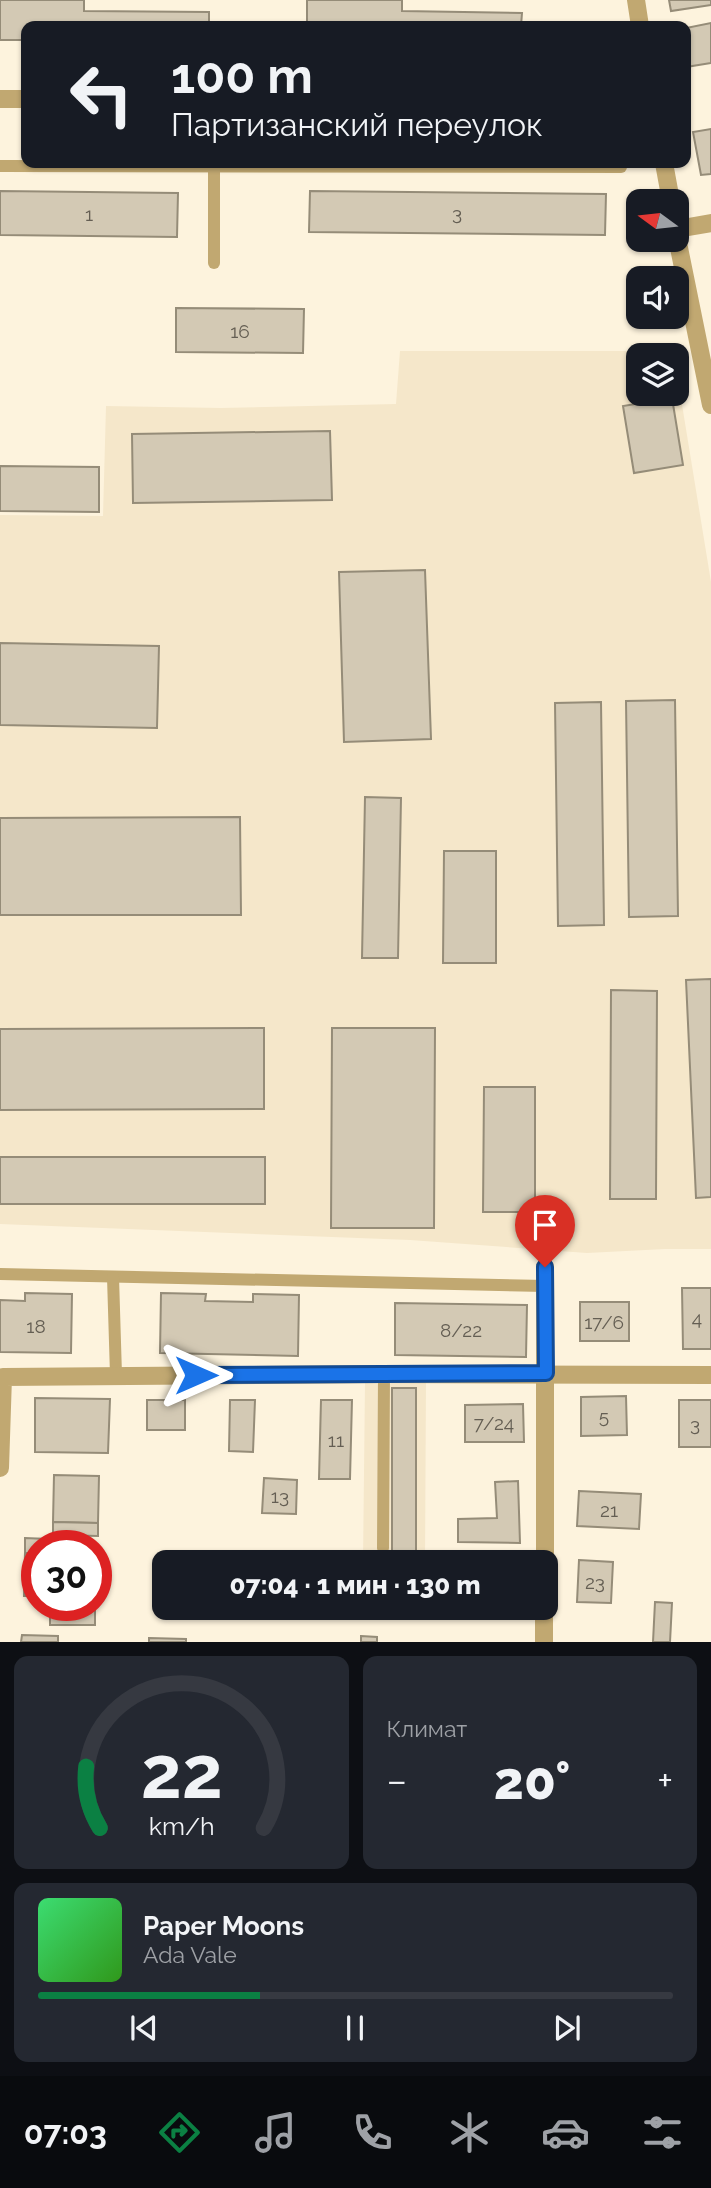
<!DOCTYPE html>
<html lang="ru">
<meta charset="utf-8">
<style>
:root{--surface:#171b24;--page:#242831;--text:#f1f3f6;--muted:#9ea1a6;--line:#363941;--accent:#0b8043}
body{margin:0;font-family:Raleway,sans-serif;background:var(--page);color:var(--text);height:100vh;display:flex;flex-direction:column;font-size:26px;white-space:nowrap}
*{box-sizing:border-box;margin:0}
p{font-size:23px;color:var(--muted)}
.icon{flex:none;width:38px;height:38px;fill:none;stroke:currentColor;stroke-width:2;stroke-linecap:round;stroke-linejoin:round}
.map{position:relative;height:1642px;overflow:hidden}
.drawer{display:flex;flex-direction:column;gap:14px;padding:14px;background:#0d0f14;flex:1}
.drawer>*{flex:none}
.hud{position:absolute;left:21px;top:21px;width:670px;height:147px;border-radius:14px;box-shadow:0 2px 5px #0004;background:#171b24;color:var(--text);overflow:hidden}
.needle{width:46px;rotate:285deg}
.controls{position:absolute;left:626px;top:189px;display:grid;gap:14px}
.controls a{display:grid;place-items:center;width:63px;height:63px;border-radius:14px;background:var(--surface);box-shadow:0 2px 5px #0004;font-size:35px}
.speed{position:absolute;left:21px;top:1530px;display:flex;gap:14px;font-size:35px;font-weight:700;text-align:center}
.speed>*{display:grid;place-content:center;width:91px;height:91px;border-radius:50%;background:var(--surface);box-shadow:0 2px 5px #0004;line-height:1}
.speed .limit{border:10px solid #d22;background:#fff;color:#111}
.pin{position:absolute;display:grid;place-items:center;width:60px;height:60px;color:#fff;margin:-72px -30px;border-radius:50% 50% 50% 0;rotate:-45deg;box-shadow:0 0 7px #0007}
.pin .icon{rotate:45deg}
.me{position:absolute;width:77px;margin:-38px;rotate:90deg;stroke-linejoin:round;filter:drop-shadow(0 0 5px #0008)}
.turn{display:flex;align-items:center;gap:24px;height:147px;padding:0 35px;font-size:32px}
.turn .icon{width:91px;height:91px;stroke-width:2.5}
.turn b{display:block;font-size:49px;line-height:60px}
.big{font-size:52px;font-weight:800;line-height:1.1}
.drawer .tile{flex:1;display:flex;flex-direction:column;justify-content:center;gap:10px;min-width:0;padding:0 24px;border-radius:14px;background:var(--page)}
.drawer .dial{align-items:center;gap:0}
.dial svg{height:182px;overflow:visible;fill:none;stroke:var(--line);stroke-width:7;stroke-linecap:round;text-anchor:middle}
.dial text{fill:var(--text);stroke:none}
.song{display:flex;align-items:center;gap:21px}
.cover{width:84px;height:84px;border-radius:10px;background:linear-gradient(135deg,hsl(140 70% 55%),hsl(110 70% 35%))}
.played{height:7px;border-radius:4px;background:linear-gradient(90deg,var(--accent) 35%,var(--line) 35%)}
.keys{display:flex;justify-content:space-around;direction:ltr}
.heat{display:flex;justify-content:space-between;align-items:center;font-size:38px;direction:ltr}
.drawer .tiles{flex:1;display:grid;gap:14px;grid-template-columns:1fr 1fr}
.tile:last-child{grid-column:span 2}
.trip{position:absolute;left:152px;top:1550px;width:406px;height:70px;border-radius:14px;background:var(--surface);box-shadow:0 2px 5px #0004;font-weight:800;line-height:70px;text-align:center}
.tab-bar{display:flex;height:112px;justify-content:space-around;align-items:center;background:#090b0e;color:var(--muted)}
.tab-bar .icon{width:49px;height:49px}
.tab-bar .current{color:var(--accent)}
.tab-bar b{font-size:32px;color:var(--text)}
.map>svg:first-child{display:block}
</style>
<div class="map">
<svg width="711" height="1642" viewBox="0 0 711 1642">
<rect width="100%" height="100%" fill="#fdf3dd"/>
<g fill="#f5e7ca">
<polygon points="673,348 674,355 639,355 639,394 677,394 677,374 711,582 711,1249 665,1249 587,1253 410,1240 0,1224 0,515 103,516 106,406 221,408 396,404 400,351 629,351"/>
<polygon points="426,1382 425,1563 363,1563 365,1383"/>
</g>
<g fill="#d3c9b4" stroke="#958c78" stroke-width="2">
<polygon points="0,0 84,0 84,11 209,12 209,26 26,26 26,40 0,40"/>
<polygon points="307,0 402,0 402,11 522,13 521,26 307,26"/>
<polygon points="669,0 711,0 711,5 671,11"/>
<polygon points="711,23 711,63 686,67 686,28"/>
<polygon points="711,129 711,174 701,175 693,132"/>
<polygon points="0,191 178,193 177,237 0,235"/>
<polygon points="310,191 606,194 605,235 309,232"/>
<polygon points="176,308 304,309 303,353 176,352"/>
<polygon points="672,398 683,465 634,473 623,406"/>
<polygon points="330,431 332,500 133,503 132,434"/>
<polygon points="0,466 99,467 99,512 0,511"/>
<polygon points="425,570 431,739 344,742 339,572"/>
<polygon points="0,643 159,646 157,728 0,725"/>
<polygon points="675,700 678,916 629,917 626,701"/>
<polygon points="601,702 604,925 558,926 555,703"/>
<polygon points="365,797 401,798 398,958 362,958"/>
<polygon points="240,817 241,915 0,915 0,818"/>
<polygon points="444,851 496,851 496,963 443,963"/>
<polygon points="711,979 711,1197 696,1198 686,980"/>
<polygon points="611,990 657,991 656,1199 610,1199"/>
<polygon points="264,1028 264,1109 0,1110 0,1029"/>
<polygon points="332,1028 435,1028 434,1228 331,1228"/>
<polygon points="484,1087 535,1087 535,1212 483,1212"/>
<rect x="0" y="1157" width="265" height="47"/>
<polygon points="682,1288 711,1288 711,1349 683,1349"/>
<polygon points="25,1293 72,1294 71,1353 0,1352 0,1300 25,1301"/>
<polygon points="161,1293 206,1294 205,1301 253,1302 253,1294 299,1295 298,1356 160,1353"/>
<rect x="580" y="1302" width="49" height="39"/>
<polygon points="395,1303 527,1305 526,1357 395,1355"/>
<rect x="392" y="1388" width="24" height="166"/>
<polygon points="626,1396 627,1435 581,1436 581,1397"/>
<polygon points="35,1398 110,1399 108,1453 35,1452"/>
<rect x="147" y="1400" width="38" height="30"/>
<polygon points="230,1400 255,1400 253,1452 229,1451"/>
<polygon points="321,1400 352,1400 350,1479 319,1479"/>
<rect x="679" y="1400" width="32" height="47"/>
<polygon points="523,1404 524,1442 465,1442 465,1405"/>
<polygon points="54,1475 99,1476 98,1523 53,1522"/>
<polygon points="264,1478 297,1480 296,1514 262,1513"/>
<polygon points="518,1481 520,1543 458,1542 458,1519 497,1518 495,1482"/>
<polygon points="579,1491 641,1494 639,1529 577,1526"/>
<polygon points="53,1522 98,1523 98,1536 53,1535"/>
<rect x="66" y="1537" width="11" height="8"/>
<polygon points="25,1538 48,1539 48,1545 37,1545 37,1553 25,1553"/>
<polygon points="25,1553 37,1553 37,1596 24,1596"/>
<polygon points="579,1560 613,1562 611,1603 577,1602"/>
<polygon points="655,1602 672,1603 670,1642 653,1642"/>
<polygon points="95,1608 95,1625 50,1625 50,1609"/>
<polygon points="22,1635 58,1636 58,1642 21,1642"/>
<polygon points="361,1636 377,1637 377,1642 361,1642"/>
<polygon points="149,1638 186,1639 186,1642 149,1642"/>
</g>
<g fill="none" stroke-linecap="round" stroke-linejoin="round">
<g stroke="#c1a871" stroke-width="12">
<polyline points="0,166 621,167"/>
<polyline points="214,263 214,163"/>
<polyline points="0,1274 545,1286"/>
<polyline points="113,1277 116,1375"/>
<polyline points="383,1548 384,1374"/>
</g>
<g stroke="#c1a871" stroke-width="18">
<polyline points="636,0 640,26"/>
<polyline points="0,99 26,99"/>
<polyline points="664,163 671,201"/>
<polyline points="677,229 711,223"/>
<polyline points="677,238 711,405"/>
<polyline points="0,1468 3,1377 384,1374 711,1375"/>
<polyline points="545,1563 545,1267"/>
<polyline points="544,1642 544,1608"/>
</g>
</g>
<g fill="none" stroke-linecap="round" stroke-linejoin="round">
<defs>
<polyline id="route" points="196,1375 546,1373 545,1267"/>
</defs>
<use href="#route" stroke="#114b97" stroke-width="18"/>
<use href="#route" stroke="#1a73e8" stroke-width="12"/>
</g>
<g text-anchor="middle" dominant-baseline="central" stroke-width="7" stroke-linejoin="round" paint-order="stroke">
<g font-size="19" fill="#645e53">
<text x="457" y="213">3</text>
<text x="89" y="214">1</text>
<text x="240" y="331">16</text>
<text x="697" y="1318">4</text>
<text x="604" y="1322">17/6</text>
<text x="36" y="1326">18</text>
<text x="461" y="1330">8/22</text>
<text x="604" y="1416">5</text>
<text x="494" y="1423">7/24</text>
<text x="695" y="1424">3</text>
<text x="336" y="1440">11</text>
<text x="280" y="1496">13</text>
<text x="609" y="1510">21</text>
<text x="595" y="1582">23</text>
</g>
</g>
</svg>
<div class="controls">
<a><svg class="needle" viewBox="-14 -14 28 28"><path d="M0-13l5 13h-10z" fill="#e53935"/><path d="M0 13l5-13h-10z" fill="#9ea1a6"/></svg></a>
<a><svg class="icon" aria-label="sound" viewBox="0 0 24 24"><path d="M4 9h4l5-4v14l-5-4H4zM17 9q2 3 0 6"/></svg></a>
<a><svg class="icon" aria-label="layers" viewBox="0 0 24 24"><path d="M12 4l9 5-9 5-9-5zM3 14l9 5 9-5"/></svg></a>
</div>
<div class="speed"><div class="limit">30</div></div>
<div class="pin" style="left:545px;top:1267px;background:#d93025"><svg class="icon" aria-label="arrive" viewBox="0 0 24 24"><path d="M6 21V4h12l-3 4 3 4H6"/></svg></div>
<svg class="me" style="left:196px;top:1375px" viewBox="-20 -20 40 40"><path d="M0-17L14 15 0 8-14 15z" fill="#1a73e8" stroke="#fff" stroke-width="4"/></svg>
<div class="trip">07:04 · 1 мин · 130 m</div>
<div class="hud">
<div class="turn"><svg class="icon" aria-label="left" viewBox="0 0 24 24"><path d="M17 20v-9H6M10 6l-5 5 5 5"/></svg><div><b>100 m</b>Партизанский переулок</div></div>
</div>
</div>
<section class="drawer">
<div class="tiles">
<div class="tile dial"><svg viewBox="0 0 100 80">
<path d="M14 69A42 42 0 1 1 86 69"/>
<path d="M14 69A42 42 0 0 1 8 42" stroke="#0b8043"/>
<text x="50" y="56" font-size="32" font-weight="700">22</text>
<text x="50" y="72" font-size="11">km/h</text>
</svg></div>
<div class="tile"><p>Климат</p>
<div class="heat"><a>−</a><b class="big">20°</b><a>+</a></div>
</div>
<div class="tile">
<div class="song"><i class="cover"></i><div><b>Paper Moons</b><p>Ada Vale</p></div></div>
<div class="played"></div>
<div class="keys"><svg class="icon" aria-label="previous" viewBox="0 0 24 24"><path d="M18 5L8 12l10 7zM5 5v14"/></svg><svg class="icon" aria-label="pause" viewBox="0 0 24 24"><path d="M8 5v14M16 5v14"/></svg><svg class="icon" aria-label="next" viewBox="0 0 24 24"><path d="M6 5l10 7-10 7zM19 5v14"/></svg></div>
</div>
</div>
</section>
<nav class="tab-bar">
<b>07:03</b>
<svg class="icon current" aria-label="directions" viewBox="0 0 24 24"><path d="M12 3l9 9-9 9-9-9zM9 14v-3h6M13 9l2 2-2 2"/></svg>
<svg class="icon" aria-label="music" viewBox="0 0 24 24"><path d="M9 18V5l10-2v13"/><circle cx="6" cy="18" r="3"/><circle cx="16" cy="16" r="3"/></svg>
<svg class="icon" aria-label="phone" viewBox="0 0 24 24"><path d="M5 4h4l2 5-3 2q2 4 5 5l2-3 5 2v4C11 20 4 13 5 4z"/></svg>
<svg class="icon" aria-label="climate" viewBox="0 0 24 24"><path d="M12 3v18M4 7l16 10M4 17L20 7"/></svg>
<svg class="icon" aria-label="car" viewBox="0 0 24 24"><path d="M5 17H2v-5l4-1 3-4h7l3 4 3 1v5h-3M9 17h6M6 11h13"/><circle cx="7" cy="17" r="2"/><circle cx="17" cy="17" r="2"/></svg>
<svg class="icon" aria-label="filters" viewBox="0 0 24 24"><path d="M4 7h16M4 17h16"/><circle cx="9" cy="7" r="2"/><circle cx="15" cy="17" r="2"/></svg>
</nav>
